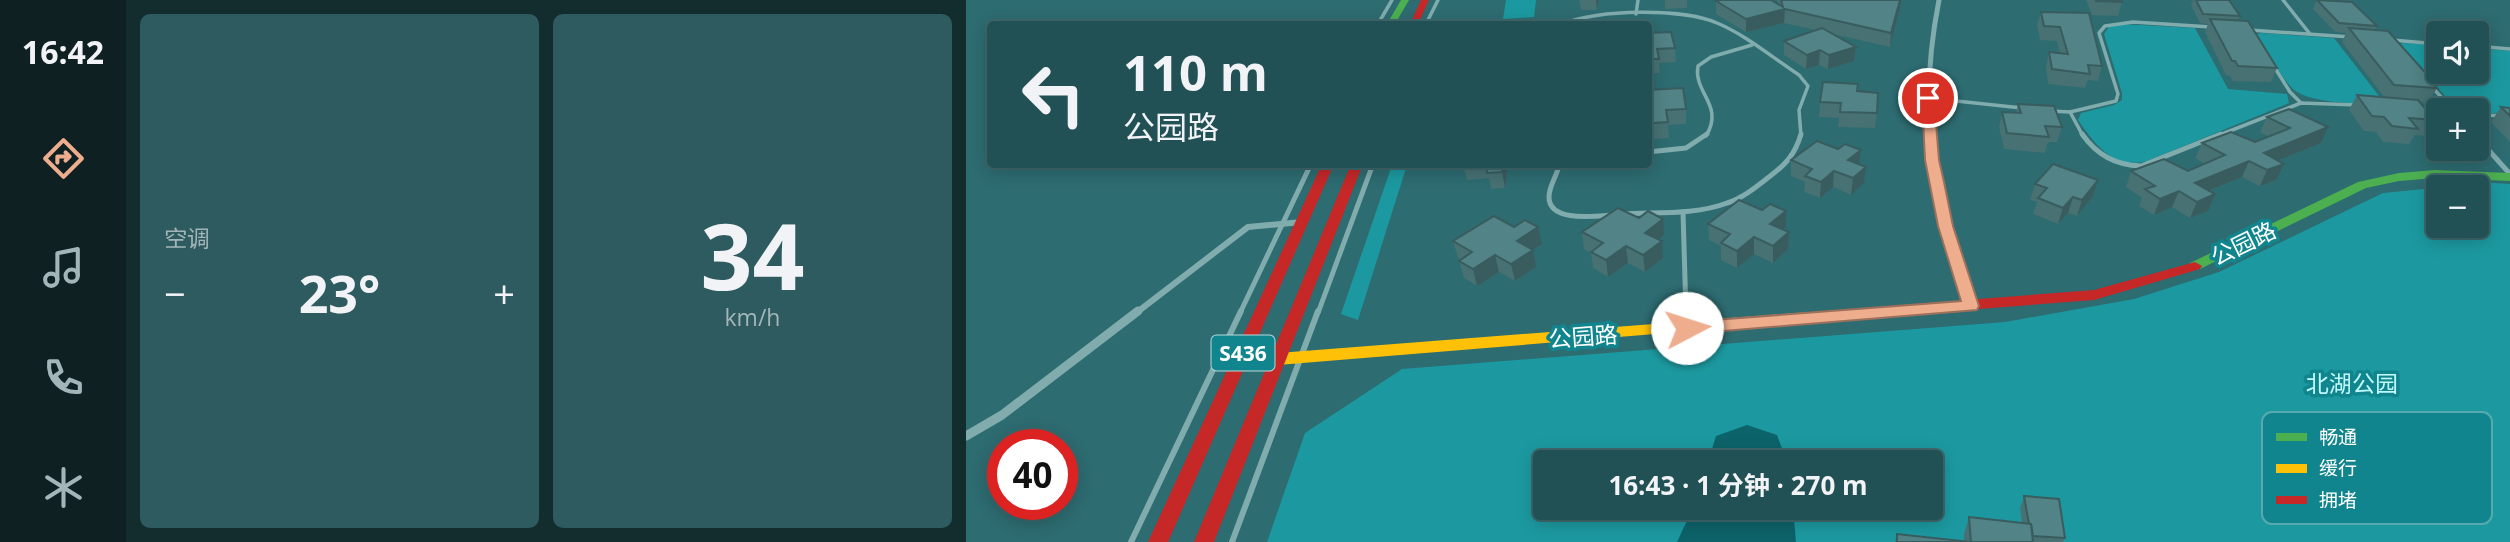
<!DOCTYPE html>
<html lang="zh">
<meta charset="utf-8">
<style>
:root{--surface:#225155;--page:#2e5b5f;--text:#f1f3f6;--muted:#a2b5b9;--line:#3f686c;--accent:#eead8d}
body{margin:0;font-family:"Open Sans","Noto Sans SC",sans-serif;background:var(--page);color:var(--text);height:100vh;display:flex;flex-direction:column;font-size:26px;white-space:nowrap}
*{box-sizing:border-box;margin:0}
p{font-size:23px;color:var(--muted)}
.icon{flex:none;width:38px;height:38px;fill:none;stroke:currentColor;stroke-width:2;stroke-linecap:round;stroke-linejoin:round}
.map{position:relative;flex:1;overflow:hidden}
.details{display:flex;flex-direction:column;gap:14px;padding:14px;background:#132d2f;width:840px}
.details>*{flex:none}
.hud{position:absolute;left:21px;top:21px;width:665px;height:147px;border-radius:7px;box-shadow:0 4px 18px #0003,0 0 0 2px var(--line);background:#225155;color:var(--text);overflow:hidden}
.fabs{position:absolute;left:1460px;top:21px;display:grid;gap:14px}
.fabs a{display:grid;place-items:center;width:63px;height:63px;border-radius:7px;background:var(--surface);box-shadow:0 4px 18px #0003,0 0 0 2px var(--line);font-size:35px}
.speed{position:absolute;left:21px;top:429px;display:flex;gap:14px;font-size:35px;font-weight:700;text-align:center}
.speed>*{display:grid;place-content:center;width:91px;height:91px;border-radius:50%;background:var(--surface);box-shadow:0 4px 18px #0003,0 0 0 2px var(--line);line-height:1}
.speed .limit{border:10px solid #d22;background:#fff;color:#111}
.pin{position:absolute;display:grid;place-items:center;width:60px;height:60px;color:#fff;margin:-30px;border:4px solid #fff;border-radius:50%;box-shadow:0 2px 7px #0007}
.me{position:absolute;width:77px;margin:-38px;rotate:85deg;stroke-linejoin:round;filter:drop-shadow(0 0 5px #0008)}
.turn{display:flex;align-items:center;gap:24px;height:147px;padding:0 21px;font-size:32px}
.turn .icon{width:91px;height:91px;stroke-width:2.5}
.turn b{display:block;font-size:49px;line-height:60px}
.big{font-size:52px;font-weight:700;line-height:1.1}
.details .card{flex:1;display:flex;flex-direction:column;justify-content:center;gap:10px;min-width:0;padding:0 24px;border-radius:10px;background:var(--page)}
.details .dial{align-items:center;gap:0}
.dial b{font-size:91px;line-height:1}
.heat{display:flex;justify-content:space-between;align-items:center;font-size:38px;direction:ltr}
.details .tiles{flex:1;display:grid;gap:14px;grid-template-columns:repeat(2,1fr)}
.trip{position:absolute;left:567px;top:450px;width:410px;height:70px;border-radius:7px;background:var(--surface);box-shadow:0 4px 18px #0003,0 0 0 2px var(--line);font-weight:700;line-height:70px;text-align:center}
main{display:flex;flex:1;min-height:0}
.menu{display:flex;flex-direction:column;width:126px;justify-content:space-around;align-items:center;background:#0e2022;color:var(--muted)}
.menu .icon{width:49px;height:49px}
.menu .current{color:var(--accent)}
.menu b{font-size:32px;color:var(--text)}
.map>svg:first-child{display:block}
</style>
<main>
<nav class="menu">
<b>16:42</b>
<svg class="icon current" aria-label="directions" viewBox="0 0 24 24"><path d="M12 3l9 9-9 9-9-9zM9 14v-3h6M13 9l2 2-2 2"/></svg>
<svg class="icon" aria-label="music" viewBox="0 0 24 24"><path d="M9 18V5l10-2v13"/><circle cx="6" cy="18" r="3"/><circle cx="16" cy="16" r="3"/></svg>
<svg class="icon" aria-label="phone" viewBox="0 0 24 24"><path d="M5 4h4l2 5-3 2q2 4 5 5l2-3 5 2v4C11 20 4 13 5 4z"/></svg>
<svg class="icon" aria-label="climate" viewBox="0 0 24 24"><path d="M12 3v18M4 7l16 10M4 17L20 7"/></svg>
</nav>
<section class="details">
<div class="tiles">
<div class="card"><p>空调</p>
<div class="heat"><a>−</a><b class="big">23°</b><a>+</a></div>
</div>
<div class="card dial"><b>34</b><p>km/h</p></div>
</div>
</section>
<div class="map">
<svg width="1544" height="542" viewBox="0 0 1544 542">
<rect width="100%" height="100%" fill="#2d6c71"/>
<g fill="#1c99a0" fill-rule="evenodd">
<polygon points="540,0 570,0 568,17 537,19"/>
<path d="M1155,24L1229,28L1262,89L1321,94L1323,103L1181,161C1147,170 1130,145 1112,120L1115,113L1148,105L1156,100V93L1138,34L1143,27Z"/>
<path d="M1296,33L1368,38L1420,105C1396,103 1339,105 1324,86C1311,71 1302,51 1291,34Z"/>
<polygon points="1436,43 1472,45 1472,72 1510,72 1510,48 1544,51 1544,115 1498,110 1488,106 1434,46"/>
<polygon points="426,165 441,165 392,320 375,314"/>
<path d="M1498,181L1544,184V542H301L339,433L436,369L1039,322L1168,299L1253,272L1417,193L1458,189L1472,182ZM1472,187H1510V226H1472ZM579,462H964V508H579Z"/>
</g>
<g fill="#0d636a">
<polygon points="781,425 811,435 821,462 742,462 750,436"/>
<polygon points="727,508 827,508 830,542 711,542"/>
</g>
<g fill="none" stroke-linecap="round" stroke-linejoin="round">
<g stroke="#81acae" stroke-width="3.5">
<polyline points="1317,0 1344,34"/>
<polyline points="670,14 672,0"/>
<polyline points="412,24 426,0"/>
<polyline points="460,24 472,0"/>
<path d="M597,24C630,9 718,8 751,23C780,35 807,58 833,75L842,86L833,110L835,136"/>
<polyline points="1283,30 1385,37"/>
<polyline points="1426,40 1472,44"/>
<polyline points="1510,46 1544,49"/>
<polyline points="1307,65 1324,92 1335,103"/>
<polyline points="1466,87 1487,110"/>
<polyline points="962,98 1056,108"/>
<polyline points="1454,110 1472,111"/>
<polyline points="1083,111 1104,112 1150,101 1152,94 1133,33 1139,26 1167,22 1245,27"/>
<polyline points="1104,112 1117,136"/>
<polyline points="1510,114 1544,117"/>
<path d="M740,136C759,105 727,93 732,66L745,57L786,45"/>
<polyline points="1251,136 1335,103 1392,105"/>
</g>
<g stroke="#81acae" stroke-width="5">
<path d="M1116,134C1131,155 1149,165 1175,166L1255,134"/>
<polyline points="1510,136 1544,174"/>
<polyline points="682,152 720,148 741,134"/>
<path d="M593,164C592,175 583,185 583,197C583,223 630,216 647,215"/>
<polyline points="717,212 720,313"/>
<path d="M657,214C690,212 730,215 761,203C777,198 790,187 803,177C819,165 829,155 835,134"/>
<polyline points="274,313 345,164"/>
<polyline points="352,313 407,164"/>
</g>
<g stroke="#81acae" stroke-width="6">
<polyline points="720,311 721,328"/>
<polyline points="165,542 275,311"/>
<polyline points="266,542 352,311"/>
</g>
<path stroke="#81acae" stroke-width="5" d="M965,136C960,90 964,46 973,0"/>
<g stroke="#81acae" stroke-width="6">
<polyline points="965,134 974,193 1005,306"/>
<polyline points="170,313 282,227 336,222"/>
</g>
<polyline stroke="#81acae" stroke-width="9" points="0,436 36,415 172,311"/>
<g fill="#4caf50" fill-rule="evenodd">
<polygon points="435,0 443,0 429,24 421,24"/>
<polygon points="1469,170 1544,173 1544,181 1469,178 1433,181 1400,188 1234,269 1229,270 1222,266 1224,263 1392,182 1433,173"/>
</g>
<polygon fill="#ffc107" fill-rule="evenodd" points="843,312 850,317 848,321 312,365 306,363 304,359 306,355 312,353"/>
<g fill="#c62828" fill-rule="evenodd">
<polygon points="455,0 463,0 452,24 444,24"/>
<polygon points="356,164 368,164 202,542 182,542"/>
<polygon points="385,164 397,164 248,542 228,542"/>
<polygon points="1229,262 1236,266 1234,269 1128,300 843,322 836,317 843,312 1128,290"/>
</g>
</g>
<g fill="#477173">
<polygon points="613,0 633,0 631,10 615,10"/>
<polygon points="699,0 721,0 721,8 699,9"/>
<polygon points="811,0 936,0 924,47 867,34 890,47 888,61 862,69 853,65 840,69 818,55 818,41 849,30 818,23 780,32 750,14 750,1 812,4"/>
<polygon points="1120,0 1154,0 1156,2 1152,16 1126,15"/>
<polygon points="1227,0 1263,0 1274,16 1272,21 1311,68 1305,82 1267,81 1264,76 1260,75 1239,32 1242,24 1234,23 1225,5"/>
<polygon points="1351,0 1411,26 1409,30 1466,80 1465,82 1471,88 1462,103 1453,102 1469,120 1459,136 1449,135 1443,144 1417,142 1410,132 1398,131 1383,110 1391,95 1419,98 1376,42 1380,33 1369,32 1347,9"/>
<polygon points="1075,12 1123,13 1136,66 1132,81 1122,80 1119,88 1082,84 1080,66 1083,52 1094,53 1091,41 1074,40 1071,25"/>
<polygon points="682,33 709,48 710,62 693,63 694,73 682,74"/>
<polygon points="682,90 720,109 720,124 702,125 703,138 688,139 686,134 682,134"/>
<polygon points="891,91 911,113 909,128 872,127 873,118 853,117 854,102"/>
<polygon points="1052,104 1096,127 1091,142 1082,142 1079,153 1038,149 1033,127 1036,112 1050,113"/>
<polygon points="1535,107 1544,108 1544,142 1525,122"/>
<polygon points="1301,117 1355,143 1311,160 1310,180 1294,186 1276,177 1242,191 1242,211 1224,218 1206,207 1188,215 1173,206 1176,198 1160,187 1165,171 1222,171 1239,164 1229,158 1236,143 1289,142 1303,137 1294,132"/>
<polygon points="825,160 893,165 900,167 898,183 885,195 867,187 854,198 838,192 839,182 825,176"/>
<polygon points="497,164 542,164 539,188 525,189 523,178 501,180"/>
<polygon points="1132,180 1127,196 1111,216 1102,213 1092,224 1067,214 1071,202 1064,200 1069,184"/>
<polygon points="796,210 820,211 820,227 817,230 823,232 822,249 807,263 788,254 771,268 755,260 755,246 743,240 742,224"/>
<polygon points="616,232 698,235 693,239 697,258 679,272 662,263 642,277 627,268 625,253 618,249"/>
<polygon points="487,241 576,244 566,250 570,267 549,281 533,272 511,286 498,278 493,261 495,260 492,258"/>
<polygon points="1058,496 1099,538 1097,542 929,542 931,534 998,541 998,534 1003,517 1056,523 1054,508"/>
</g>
<g fill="#395c5e">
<polygon points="630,0 633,0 631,10"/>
<polygon points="934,0 936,0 935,3 924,47 925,33"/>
<polygon points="819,9 818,23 780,32 780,19"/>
<polygon points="890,47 888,61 862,69 863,55"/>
<polygon points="854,50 853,65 840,69 841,55"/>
<polygon points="1362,127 1355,143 1295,167 1298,153"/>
<polygon points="895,150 893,165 882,160"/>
<polygon points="1283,161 1276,177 1224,198 1229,183"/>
<polygon points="537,164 542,164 539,188 536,172"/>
<polygon points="1318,164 1310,180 1294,186 1301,170"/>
<polygon points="900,167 898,183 885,195 887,178"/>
<polygon points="868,171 867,187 854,198 855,182"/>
<polygon points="1132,180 1127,196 1111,216 1116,200"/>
<polygon points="1213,191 1206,207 1188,215 1194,199"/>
<polygon points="1249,194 1242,211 1224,218 1231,202"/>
<polygon points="1107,197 1102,213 1092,224 1097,208"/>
<polygon points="820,211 820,227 804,240 804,224"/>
<polygon points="697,219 698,235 680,249 679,233"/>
<polygon points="572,227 576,244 554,258 551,241"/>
<polygon points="823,232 822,249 807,263 807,246"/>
<polygon points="788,237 788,254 771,268 771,251"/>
<polygon points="696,241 697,258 679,272 677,255"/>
<polygon points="660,246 662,263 642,277 640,260"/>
<polygon points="567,250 570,267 549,281 545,264"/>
<polygon points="529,255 533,272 511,286 507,269"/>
</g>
<g fill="#528386" stroke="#395c5e" stroke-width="2">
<polygon points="754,0 805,0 817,7 815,0 934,0 925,33 819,9 780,19 750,1"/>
<polygon points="1130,0 1154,0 1156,2 1130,1"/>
<polygon points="1230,0 1263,0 1274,16 1237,14"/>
<polygon points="1351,0 1386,2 1411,26 1373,23"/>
<polygon points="1075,12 1123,13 1136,66 1122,65 1124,74 1086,69 1083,52 1102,54 1094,27 1078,26"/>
<polygon points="1244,19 1282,21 1311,68 1272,66 1269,61 1266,61"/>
<polygon points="856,28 890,47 863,55 854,50 841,55 818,41"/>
<polygon points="1383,28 1422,31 1466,80 1463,79 1471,88 1428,85"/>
<polygon points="705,32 709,48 691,49 693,59 682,59 682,33"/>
<polygon points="857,82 892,84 891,91 912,93 911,113 874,112 875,103 854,102"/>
<polygon points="717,88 720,109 700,110 702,122 687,123 685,119 682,119 682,90"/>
<polygon points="1391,95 1452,100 1469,120 1443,118 1452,129 1426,126 1418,117 1406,116"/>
<polygon points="1052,104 1088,106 1096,127 1079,126 1083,137 1041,133 1036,112 1055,113"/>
<polygon points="1535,107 1544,108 1544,116"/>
<polygon points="1323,109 1362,127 1298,153 1318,164 1301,170 1283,161 1229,183 1249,194 1231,202 1213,191 1194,199 1179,189 1189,186 1165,171 1198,159 1222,171 1259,155 1236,143 1265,132 1289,142 1324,128 1301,117"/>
<polygon points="851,141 872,149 879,144 895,150 882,160 900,167 887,178 868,171 855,182 839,176 846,169 825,160"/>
<polygon points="521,164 537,164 536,172 521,173"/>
<polygon points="1087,164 1132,180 1116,200 1107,197 1097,208 1072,198 1081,188 1069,184"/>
<polygon points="773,200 796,210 804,204 820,211 804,224 823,232 807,246 788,237 771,251 755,243 764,234 742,224"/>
<polygon points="652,208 673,218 682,211 697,219 679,233 696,241 677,255 660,246 640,260 625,252 637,243 616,232"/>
<polygon points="528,216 548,227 559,220 572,227 551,241 567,250 545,264 529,255 507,269 493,261 506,252 487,241"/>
<polygon points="1058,496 1093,499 1099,538 1067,536 1065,524 1063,524"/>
<polygon points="1003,517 1065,524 1067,542 931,542 931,534 1005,542"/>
</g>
<polygon fill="#eead8d" stroke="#9b705c" stroke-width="2" points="962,94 968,98 973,160 978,182 987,226 1013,306 1011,310 721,334 715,332 712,328 721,322 995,301 972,226 959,160 956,98"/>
<g text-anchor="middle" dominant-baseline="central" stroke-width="7" stroke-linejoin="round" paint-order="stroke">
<rect fill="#11858d" stroke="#b8dadd" stroke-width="2" x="245.5" y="335.5" width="63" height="35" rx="5"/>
<g font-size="21" font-weight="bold" fill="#fff">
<text x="277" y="353">S436</text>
</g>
<g font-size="23" fill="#fff" stroke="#11858d">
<text transform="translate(1277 243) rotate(-26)">公园路</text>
<text transform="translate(617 336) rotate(-4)">公园路</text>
</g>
<g font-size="23" fill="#c0fafd" stroke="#11858d">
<text x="1386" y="383">北湖公园</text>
</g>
</g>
<rect x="1296" y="412" width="230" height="112" rx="10" fill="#11858d" stroke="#58aaaf" stroke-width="2"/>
<rect x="1310" y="433" width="31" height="8" fill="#4caf50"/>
<rect x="1310" y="464" width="31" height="9" fill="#ffc107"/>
<rect x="1310" y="496" width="31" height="8" fill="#c62828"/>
<g font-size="19" fill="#fff">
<text x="1353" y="444">畅通</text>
<text x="1353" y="475">缓行</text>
<text x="1353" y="507">拥堵</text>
</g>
</svg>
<div class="fabs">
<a><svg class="icon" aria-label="sound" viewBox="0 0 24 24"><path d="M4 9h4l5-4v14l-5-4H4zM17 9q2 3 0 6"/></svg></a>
<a>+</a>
<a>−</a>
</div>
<div class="speed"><div class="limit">40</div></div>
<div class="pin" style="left:962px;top:98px;background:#d93025"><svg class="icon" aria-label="arrive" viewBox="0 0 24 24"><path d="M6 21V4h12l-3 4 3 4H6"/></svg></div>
<svg class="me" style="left:721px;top:328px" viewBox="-20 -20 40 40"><circle r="19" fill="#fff"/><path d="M0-13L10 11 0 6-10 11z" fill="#eead8d"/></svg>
<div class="trip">16:43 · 1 分钟 · 270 m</div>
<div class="hud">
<div class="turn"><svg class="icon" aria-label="left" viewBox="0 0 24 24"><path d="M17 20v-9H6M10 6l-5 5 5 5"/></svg><div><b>110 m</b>公园路</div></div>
</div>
</div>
</main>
